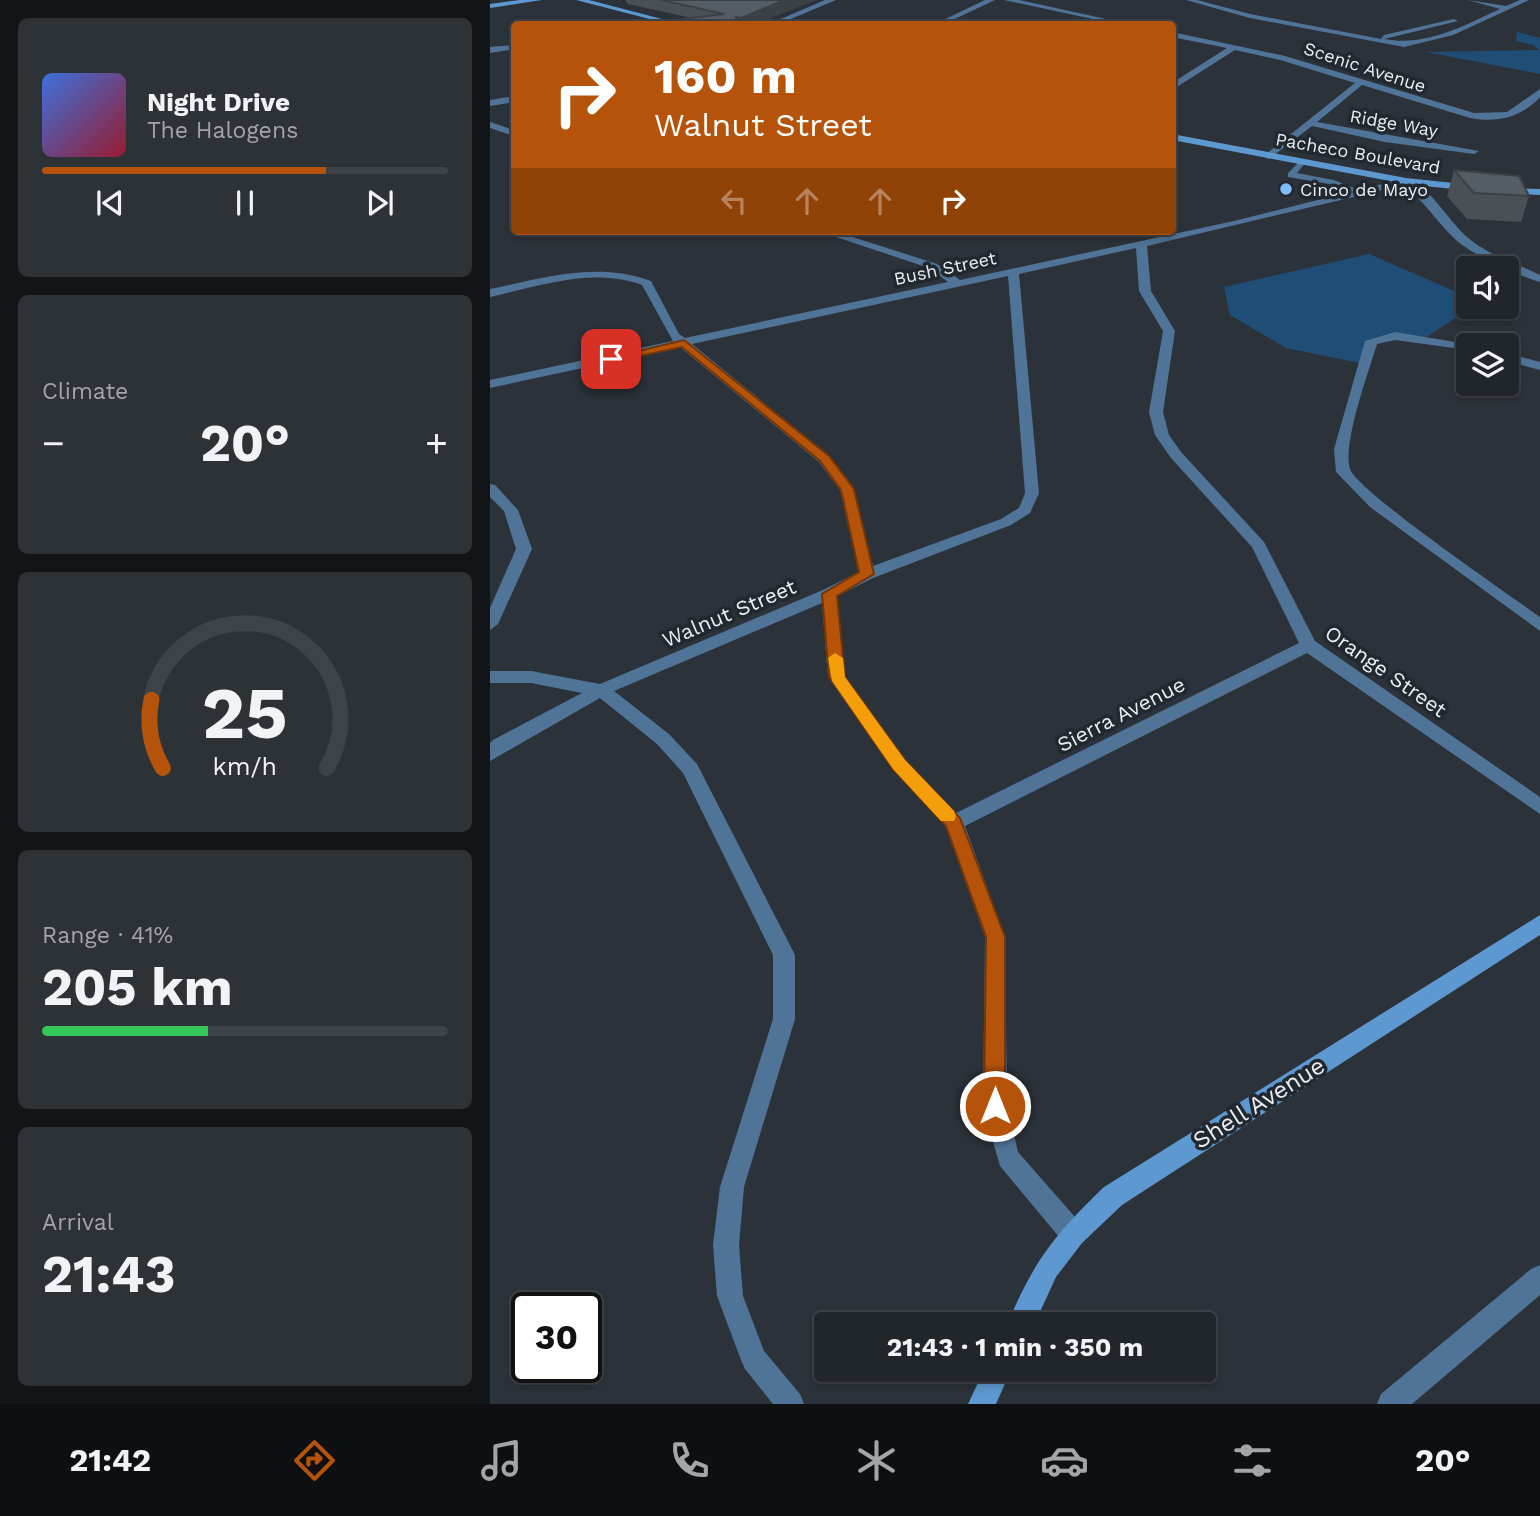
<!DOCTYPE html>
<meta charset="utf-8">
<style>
:root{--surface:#21262b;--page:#2d3237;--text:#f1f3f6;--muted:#a2a5a9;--line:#3e4347;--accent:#b45309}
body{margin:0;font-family:"Work Sans",sans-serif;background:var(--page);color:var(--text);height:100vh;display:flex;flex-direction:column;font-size:26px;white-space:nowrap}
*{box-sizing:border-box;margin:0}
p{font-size:23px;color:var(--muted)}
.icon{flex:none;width:38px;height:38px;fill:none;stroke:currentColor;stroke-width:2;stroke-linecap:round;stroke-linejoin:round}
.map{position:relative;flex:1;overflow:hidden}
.panel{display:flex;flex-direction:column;gap:18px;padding:18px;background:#121518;width:490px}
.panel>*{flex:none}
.banner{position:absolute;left:21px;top:21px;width:665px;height:214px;border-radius:7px;box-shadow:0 4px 10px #0003,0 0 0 2px var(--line);background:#b45309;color:#fff;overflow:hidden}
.buttons{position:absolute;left:966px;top:256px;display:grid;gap:14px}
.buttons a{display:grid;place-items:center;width:63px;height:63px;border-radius:7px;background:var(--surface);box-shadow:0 4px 10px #0003,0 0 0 2px var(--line);font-size:35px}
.speed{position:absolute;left:21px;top:1292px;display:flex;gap:14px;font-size:35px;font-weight:700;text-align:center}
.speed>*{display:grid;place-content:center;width:91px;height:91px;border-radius:50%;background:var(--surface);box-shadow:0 4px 10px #0003,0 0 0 2px var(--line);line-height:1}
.speed .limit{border:4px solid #111;border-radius:10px;background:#fff;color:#111}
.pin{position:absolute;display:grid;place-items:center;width:60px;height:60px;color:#fff;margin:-30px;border-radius:14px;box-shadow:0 4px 10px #0006}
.me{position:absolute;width:77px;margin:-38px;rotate:0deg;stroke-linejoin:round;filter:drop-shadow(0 0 5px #0008)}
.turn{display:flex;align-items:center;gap:24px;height:147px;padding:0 28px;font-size:32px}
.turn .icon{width:91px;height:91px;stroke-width:2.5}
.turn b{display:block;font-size:49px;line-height:60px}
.lanes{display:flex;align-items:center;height:66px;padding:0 28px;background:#0003;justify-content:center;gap:35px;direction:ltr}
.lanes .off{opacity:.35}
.big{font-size:52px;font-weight:700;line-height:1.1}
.panel .tile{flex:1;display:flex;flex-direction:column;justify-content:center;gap:10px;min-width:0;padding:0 24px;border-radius:10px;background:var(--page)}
.panel .dial{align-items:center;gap:0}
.dial svg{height:182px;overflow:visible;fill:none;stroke:var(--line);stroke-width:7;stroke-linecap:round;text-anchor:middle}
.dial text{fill:var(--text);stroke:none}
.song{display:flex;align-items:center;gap:21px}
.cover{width:84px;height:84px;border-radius:10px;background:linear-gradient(135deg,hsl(220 70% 55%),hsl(350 70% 35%))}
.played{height:7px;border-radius:4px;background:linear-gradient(90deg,var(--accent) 70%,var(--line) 70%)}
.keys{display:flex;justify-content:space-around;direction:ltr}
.heat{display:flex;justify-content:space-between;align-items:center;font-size:38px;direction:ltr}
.charge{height:10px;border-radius:5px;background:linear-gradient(90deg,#34c759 41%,var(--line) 0)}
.trip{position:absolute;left:324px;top:1312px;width:402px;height:70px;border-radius:7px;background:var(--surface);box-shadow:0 4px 10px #0003,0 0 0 2px var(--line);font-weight:700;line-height:70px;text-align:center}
.dock{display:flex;height:112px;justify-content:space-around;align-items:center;background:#0d0f11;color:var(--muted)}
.dock .icon{width:49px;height:49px}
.dock .on{color:var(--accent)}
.dock b{font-size:32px;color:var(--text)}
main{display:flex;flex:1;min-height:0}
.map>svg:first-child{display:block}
</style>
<main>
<section class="panel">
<div class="tile">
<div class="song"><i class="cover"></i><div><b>Night Drive</b><p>The Halogens</p></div></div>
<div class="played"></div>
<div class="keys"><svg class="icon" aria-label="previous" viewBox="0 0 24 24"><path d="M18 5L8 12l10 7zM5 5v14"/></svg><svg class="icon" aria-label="pause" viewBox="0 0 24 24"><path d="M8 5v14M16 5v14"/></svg><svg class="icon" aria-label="next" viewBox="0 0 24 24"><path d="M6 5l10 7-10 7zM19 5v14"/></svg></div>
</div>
<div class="tile"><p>Climate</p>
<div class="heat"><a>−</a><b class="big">20°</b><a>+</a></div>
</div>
<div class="tile dial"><svg viewBox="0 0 100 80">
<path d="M14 69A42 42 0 1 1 86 69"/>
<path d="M14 69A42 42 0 0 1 9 39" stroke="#b45309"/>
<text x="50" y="56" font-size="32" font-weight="700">25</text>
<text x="50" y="72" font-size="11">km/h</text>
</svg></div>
<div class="tile"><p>Range · 41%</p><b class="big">205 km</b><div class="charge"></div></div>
<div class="tile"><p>Arrival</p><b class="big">21:43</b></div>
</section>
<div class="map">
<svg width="1050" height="1404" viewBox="0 0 1050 1404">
<rect width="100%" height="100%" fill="#2c3239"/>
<g fill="#204d76">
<polygon points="1027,32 1050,38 1050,74 936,52 1049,50 1043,45 1026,41"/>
<polygon points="879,254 978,297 978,306 983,306 934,339 905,336 881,341 874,364 796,348 740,315 734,287"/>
</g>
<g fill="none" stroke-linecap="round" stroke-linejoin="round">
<g fill="#507497" fill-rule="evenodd">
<path d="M696,0H707L760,14L891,39L894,35L964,19L968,21L894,39C936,47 973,26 1010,9L978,0L1016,6L1030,0H1039L963,35L914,47L760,18Z"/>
<polygon points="812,159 816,162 807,173 844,180 877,193 872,196 839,184 798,177 798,173"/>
</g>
<g fill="#507497" fill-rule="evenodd">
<polygon points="335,0 346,0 289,24 279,24"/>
<polygon points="495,0 505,0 454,24 445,24"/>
<polygon points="514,0 529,0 639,24 626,24"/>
<path d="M682,32L795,56L984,113L1017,112L1050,89V97C1031,118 1007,123 980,118L872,85L827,122L989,151L984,154L895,142L822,126L779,159L776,158V154L865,83L790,60L745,50L682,90V83L737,48L682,37Z"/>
<polygon points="24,45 24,49 0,53 0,47"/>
<polygon points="24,96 24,102 0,106 0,100"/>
<polygon points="0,122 24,130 24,136 0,128"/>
<path d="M916,178C944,189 958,223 982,241C1001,256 1028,264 1050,275V282C1031,277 991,258 975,247C953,232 937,203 914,185L657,246L661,291L685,331L673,412L679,435L691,452L774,542L825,641L1050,797V814L817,653L475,826L515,937L517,1106L528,1152L592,1225L595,1234L592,1243L583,1246L574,1243L510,1166L493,1106L495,937L456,827L403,769L338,677L332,603L124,691L179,734L207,764L305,955V1019L254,1187L249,1245L253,1296L274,1351L310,1394L314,1404H283L255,1369L251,1360L227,1296L223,1245L230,1187L283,1019V955L193,773L167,744L110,698L0,761V743L3,740L92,693L41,683H0V671H41L110,684L333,590L369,572L350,490L329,462L190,347L0,388V380L183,341L152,285C103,267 50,286 0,297V289C54,278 107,261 161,281L189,334L195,338L458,282L439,268L328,231H344L447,264L470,280L744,221ZM646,248L649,291L673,331L659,412L665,435L681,458L762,547L809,643L466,813L415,759L355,676L347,596L383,578L521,525L540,513L549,493L529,274ZM518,276L535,493L529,508L511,519L383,566L364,490L339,456L202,344Z"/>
<path d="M905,332L983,345H978V350L905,340L887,344C879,371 852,444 860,469C867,491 1021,596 1050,617V631L880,507L846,472L844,449L875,341Z"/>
<polygon points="1017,353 1050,362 1050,370 1017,361"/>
<polygon points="0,484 5,485 28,510 42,549 8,624 0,630 0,608 26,549 14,511 0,497"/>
<polygon points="1050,1265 1050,1295 922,1404 887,1404 891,1394 1041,1269"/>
</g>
<g fill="#5e98d0" fill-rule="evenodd">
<polygon points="30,0 52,0 0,8 0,4"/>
<polygon points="86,0 99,0 191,24 179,24"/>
<polygon points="682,134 916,178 982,185 987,188 982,191 916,184 682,140"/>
<polygon points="1014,188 1050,189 1050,195 1010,193 1010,189"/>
<path d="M1050,915V935L632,1205L592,1243L566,1277L544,1325H517C543,1262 565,1234 614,1187Z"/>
<polygon points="494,1370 521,1370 506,1404 478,1404"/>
</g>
</g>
<g fill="#495056">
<polygon points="135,0 326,0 265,24 152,24 202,18 138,4"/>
<polygon points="964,170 1039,196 1031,222 977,219 957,196"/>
</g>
<g fill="#3c4146">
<polygon points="295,0 326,0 265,24 252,24 251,18"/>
<polygon points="247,19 248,24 234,24"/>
</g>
<g fill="#555d64" stroke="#3c4146" stroke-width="2">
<polygon points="171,0 295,0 251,18 246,17 247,19 234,24 152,24 234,14"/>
<polygon points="964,170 1029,176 1039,196 984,193"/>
</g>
<polygon fill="#b45309" stroke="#753606" stroke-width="2" points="194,340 339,456 364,489 384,574 347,596 355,677 415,760 470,818 515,937 515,1106 512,1113 505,1116 497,1113 494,1106 496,937 456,826 403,769 339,677 332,594 369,572 351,490 330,461 192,347 121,362 115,359"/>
<polygon fill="#f59e0b" points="345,653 353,658 355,677 399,738 415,760 464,811 466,816 464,821 451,821 403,769 342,681 338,658"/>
<circle fill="#7fbdfa" stroke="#22282f" stroke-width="2.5" cx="796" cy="189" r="7"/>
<g text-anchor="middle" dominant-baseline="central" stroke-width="7" stroke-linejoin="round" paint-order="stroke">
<g font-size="18" fill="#eaeef3" stroke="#22282f">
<text transform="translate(875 67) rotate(18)">Scenic Avenue</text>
<text transform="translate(904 123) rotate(10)">Ridge Way</text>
<text transform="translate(868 153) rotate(10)">Pacheco Boulevard</text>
<text transform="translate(455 268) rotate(-12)">Bush Street</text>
</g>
<g font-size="18" fill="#eaeef3" stroke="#22282f" text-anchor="start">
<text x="810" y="189">Cinco de Mayo</text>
</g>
<g font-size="21" fill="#eaeef3" stroke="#22282f">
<text transform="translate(239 613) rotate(-23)">Walnut Street</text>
<text transform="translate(896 671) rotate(35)">Orange Street</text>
<text transform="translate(631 714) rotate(-27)">Sierra Avenue</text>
</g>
<g font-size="24" fill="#eaeef3" stroke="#22282f">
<text transform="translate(769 1103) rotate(-32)">Shell Avenue</text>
</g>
</g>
</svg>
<div class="buttons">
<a><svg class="icon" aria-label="sound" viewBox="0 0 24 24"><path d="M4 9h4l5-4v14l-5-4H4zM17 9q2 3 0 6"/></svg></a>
<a><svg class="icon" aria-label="layers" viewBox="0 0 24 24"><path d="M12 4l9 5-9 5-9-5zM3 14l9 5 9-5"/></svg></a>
</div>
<div class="speed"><div class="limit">30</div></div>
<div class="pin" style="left:121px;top:359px;background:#d93025"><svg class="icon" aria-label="arrive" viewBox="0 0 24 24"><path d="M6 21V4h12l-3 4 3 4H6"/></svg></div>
<svg class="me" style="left:505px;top:1106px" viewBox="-20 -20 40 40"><circle r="17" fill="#b45309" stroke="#fff" stroke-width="3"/><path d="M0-11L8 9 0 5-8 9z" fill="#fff"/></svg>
<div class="trip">21:43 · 1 min · 350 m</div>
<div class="banner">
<div class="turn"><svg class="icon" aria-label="right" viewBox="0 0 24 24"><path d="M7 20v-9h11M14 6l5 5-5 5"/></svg><div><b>160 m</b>Walnut Street</div></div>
<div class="lanes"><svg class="icon off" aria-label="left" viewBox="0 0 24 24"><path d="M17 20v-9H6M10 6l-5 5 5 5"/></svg><svg class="icon off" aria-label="ahead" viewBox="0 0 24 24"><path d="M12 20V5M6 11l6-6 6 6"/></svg><svg class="icon off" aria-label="ahead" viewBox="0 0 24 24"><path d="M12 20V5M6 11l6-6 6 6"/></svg><svg class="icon" aria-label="right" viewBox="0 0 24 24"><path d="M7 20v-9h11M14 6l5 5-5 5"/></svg></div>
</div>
</div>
</main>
<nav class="dock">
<b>21:42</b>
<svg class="icon on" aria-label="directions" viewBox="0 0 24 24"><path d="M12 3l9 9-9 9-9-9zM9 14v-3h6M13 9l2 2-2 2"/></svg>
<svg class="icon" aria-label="music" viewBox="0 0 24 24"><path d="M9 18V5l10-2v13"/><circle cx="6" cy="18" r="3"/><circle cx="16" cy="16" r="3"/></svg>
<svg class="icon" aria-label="phone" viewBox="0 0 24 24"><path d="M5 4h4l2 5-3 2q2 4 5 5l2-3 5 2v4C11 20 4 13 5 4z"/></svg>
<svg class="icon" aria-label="climate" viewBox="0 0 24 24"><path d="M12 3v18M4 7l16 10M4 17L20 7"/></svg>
<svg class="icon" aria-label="car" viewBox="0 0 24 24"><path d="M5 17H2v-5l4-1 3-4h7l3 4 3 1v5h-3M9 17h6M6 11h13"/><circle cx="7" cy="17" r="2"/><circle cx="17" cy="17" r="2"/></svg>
<svg class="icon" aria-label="filters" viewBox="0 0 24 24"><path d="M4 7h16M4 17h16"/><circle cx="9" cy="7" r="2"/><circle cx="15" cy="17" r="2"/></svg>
<b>20°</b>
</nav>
